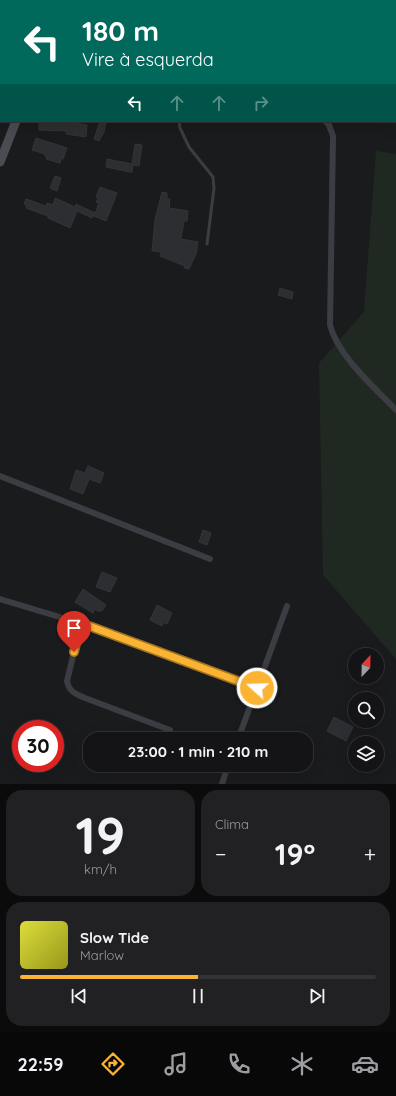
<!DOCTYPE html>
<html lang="pt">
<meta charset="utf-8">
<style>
:root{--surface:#141416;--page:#212123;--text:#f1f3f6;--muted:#9d9ea1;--line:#333335;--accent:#fbb334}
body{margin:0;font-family:Quicksand,sans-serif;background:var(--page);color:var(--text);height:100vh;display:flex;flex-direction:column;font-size:15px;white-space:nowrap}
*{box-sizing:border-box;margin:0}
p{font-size:13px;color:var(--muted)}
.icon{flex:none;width:22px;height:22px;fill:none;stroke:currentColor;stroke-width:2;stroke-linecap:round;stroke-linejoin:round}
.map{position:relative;height:784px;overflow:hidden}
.sheet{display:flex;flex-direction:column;gap:6px;padding:6px;background:#0b0b0c;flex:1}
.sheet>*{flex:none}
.top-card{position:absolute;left:0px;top:0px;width:396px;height:122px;box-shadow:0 4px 16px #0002,0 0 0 1px var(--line);background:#00695c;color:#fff;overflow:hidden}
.needle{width:26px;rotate:22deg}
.fabs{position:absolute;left:348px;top:648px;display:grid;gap:8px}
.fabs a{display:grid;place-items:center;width:36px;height:36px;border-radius:50%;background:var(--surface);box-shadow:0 4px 16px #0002,0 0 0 1px var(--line);font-size:20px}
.speed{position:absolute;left:12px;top:720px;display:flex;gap:8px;font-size:20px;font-weight:700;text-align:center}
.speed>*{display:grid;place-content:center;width:52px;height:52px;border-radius:50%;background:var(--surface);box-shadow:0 4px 16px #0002,0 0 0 1px var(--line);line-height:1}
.speed .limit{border:6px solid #d22;background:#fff;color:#111}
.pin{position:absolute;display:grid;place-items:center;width:34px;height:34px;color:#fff;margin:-41px -17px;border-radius:50% 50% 50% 0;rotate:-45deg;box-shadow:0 0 4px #0007}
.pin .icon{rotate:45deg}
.me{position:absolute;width:44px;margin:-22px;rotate:290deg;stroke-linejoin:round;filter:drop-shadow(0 0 3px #0008)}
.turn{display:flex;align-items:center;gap:14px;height:84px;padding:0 16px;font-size:18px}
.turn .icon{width:52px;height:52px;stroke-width:2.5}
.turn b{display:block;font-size:28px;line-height:34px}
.lanes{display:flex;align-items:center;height:38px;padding:0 16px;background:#0003;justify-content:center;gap:20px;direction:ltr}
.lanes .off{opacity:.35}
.big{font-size:30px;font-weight:700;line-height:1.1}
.sheet .card{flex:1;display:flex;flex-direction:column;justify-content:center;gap:6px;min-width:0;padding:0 14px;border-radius:16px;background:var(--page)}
.sheet .dial{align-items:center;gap:0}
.dial b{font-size:52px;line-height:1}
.song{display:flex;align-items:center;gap:12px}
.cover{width:48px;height:48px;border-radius:6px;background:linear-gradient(135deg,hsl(60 70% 55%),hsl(60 70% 35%))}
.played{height:4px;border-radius:2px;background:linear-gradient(90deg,var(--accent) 50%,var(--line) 50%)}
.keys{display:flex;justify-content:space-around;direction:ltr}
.heat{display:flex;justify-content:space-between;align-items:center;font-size:22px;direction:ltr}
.sheet .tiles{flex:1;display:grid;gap:6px;grid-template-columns:1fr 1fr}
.card:last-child{grid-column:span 2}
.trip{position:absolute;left:83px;top:732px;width:230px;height:40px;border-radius:16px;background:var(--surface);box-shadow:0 4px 16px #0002,0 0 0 1px var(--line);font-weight:700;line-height:40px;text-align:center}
.tabs{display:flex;height:64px;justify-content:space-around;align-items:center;background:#080809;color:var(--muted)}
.tabs .icon{width:28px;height:28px}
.tabs .on{color:var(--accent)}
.tabs b{font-size:18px;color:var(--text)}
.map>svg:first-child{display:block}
</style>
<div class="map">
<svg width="396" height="784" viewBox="0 0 396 784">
<rect width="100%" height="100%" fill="#1a1b1d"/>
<polygon fill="#202921" points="376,151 396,154 396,659 323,575 319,363 364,312"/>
<g fill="#2d2e31" stroke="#343439">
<polygon points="39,121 58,121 87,125 86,137 66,134 66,131 39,130"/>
<polygon points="100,121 106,121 104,132 99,141 94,139"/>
<polygon points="36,138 67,148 63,159 61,159 60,163 46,159 47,156 45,156 45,154 32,150"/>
<polygon points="135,144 142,145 139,166 133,165 132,172 130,172 106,167 107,159 132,164"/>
<polygon points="55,176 61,178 57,191 50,188"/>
<polygon points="100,187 117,193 106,221 94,216 99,203 96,202 98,198 96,197"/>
<polygon points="162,192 167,193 167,199 170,199 169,208 188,211 187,221 184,221 181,239 198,242 196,254 189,269 184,268 185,266 160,256 161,252 152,251 155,220"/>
<polygon points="55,198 75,207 76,204 95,213 92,218 77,211 70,228 48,218 48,216 26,208 27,206 24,204 26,199 46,206 47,203 53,205"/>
<polygon points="280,288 293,292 292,299 278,295"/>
<polygon points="88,466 104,473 100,483 89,479 83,494 70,489 76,470 85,473"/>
<polygon points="203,530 211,533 207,545 199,542"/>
<polygon points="102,572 117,578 110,592 96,587"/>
<polygon points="83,589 106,605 102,611 100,610 99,612 95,609 93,613 75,602"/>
<polygon points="157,605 172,613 167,624 164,622 162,626 150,620"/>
<polygon points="334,717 353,727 346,741 327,731"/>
</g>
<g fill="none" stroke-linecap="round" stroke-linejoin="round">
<polyline stroke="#3b3d42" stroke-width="3" points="179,121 180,128 189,147 213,177 214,188 207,244"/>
<g stroke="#3b3d42" stroke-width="6">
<polyline points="11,0 19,1"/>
<polyline points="31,1 32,0"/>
<polyline points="136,1 136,0"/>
<polyline points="186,1 186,0"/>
<polyline points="215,1 215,0"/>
<polyline points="395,49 396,50"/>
<polyline points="0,109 1,109"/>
<path d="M325,121L329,125L333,136L330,325C338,356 374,387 396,410"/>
<polyline points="0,476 210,559"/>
<polyline points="0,599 93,627 257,688 238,739"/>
<path d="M81,623L67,681C69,692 76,694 85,698L170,730"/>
<polyline points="257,688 287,606"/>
<polyline points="222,784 228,765"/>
</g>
<polyline stroke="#494c52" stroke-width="9" points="0,162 16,121"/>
<g stroke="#575a61" stroke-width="10">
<polyline points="0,57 1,57"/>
<polyline points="395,111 396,111"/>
</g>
</g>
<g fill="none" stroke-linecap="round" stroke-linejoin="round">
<defs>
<polyline id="route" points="74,652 81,623 257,688"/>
</defs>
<use href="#route" stroke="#a37422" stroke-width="10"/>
<use href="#route" stroke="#fbb334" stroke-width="7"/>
</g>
</svg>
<div class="fabs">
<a><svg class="needle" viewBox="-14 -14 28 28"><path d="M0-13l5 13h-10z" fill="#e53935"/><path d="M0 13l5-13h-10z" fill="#9d9ea1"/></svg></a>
<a><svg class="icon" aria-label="search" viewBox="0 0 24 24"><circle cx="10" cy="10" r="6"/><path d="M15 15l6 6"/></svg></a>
<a><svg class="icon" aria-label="layers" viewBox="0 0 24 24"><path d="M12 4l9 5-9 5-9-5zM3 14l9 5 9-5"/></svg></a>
</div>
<div class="speed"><div class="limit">30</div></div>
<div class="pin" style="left:74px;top:652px;background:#d93025"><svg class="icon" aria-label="arrive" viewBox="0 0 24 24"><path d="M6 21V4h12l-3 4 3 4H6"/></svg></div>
<svg class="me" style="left:257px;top:688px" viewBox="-20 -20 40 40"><circle r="17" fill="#fbb334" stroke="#fff" stroke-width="3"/><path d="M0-11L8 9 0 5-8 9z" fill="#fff"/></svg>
<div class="trip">23:00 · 1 min · 210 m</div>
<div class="top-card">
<div class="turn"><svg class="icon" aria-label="left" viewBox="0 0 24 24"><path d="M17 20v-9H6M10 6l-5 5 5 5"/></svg><div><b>180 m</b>Vire à esquerda</div></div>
<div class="lanes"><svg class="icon" aria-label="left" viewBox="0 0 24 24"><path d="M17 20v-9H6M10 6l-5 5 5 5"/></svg><svg class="icon off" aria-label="ahead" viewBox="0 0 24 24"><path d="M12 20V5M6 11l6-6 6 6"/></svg><svg class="icon off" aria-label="ahead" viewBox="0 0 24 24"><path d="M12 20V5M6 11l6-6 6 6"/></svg><svg class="icon off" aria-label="right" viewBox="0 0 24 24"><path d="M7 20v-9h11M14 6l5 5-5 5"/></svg></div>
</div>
</div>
<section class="sheet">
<div class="tiles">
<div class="card dial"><b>19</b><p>km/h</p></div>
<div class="card"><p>Clima</p>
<div class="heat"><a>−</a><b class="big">19°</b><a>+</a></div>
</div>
<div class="card">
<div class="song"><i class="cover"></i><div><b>Slow Tide</b><p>Marlow</p></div></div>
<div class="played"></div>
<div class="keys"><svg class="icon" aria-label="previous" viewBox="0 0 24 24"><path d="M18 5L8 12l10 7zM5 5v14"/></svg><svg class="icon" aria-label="pause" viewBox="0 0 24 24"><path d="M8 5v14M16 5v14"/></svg><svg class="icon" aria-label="next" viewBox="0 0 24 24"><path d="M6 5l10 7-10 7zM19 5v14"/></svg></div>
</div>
</div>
</section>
<nav class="tabs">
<b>22:59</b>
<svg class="icon on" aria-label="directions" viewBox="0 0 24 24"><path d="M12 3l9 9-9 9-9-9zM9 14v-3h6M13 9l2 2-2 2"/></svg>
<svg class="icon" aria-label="music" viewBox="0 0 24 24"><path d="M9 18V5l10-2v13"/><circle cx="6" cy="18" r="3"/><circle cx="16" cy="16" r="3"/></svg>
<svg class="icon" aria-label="phone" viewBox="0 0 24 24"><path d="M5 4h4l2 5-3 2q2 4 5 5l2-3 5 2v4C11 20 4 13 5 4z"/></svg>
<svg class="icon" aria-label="climate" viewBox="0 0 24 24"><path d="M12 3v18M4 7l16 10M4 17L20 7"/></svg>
<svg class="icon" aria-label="car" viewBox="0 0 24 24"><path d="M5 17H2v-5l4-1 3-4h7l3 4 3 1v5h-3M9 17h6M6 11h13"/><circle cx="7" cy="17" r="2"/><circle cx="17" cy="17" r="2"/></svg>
</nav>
